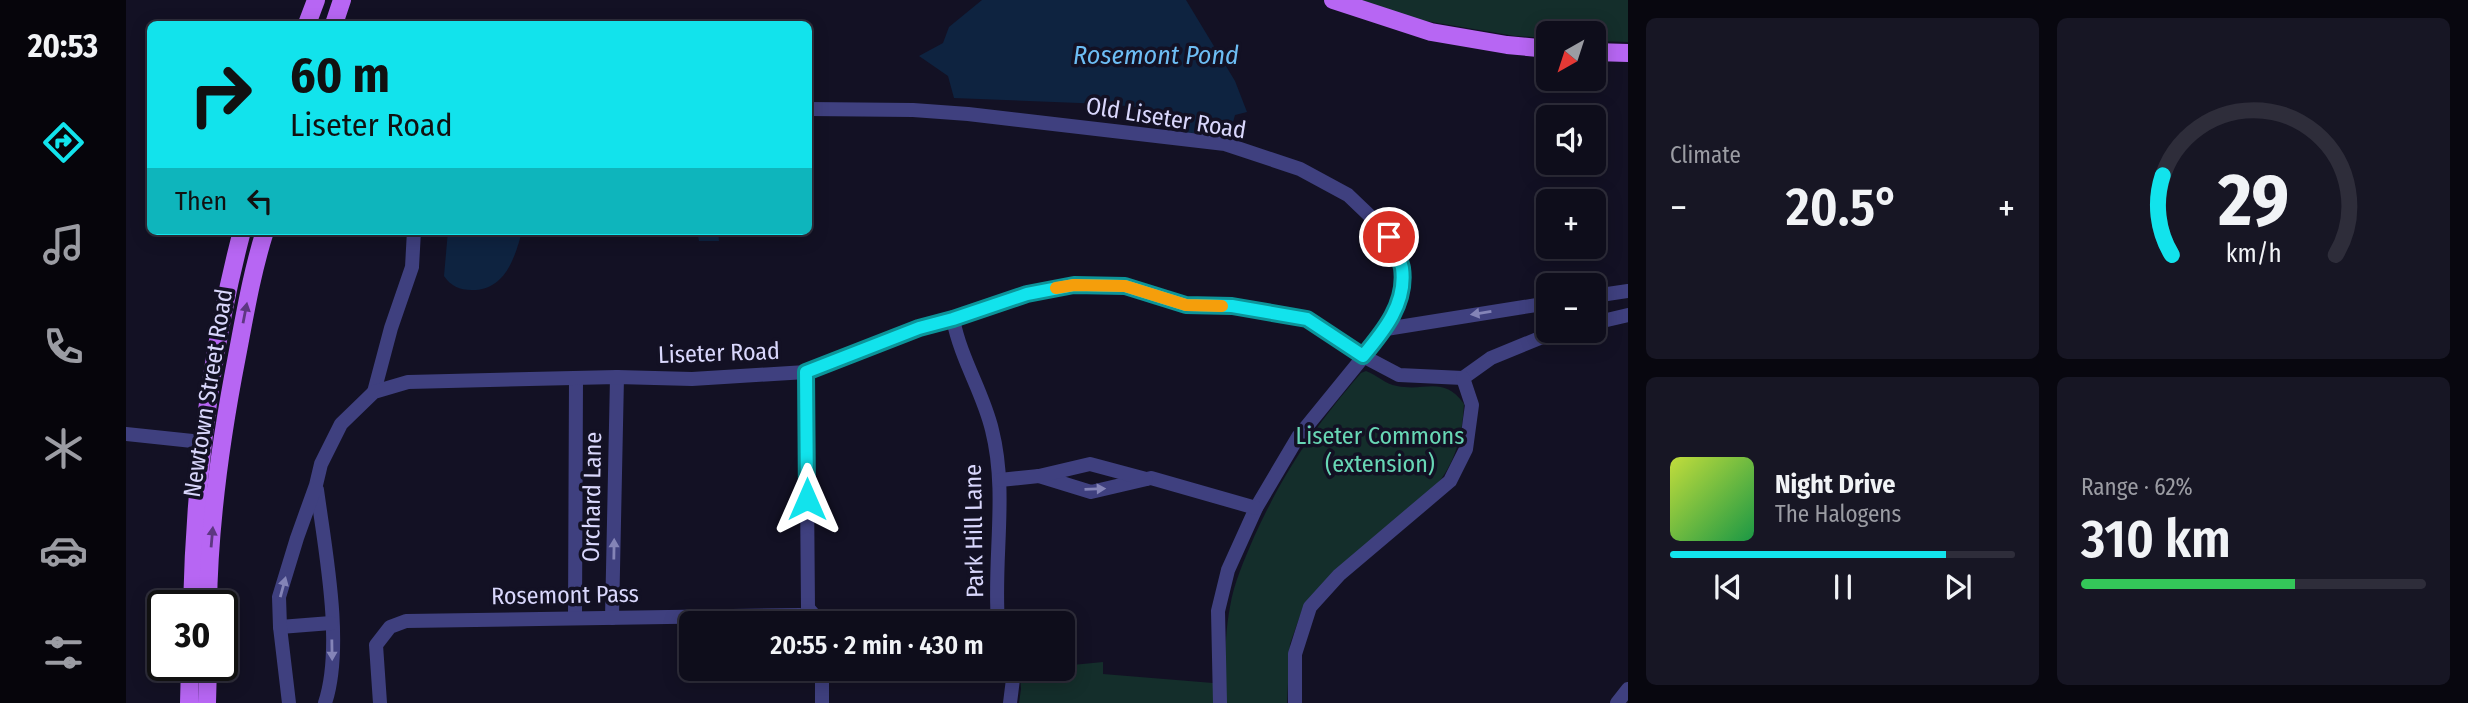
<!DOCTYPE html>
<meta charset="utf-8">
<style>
:root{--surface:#0e0d1b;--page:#171624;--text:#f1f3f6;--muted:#9b9ca3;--line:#2e2d3a;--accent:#12e3ec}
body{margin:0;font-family:"Fira Sans Condensed",sans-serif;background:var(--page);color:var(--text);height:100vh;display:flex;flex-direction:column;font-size:26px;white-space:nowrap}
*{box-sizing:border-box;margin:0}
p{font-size:23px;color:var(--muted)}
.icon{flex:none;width:38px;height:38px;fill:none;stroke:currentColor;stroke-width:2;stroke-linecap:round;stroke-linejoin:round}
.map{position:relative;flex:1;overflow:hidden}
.drawer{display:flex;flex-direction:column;gap:18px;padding:18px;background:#08070f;width:840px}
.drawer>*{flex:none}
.top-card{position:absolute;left:21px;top:21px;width:665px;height:214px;border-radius:10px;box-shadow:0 4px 18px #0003,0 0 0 2px var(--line);background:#12e3ec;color:#111;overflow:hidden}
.needle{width:46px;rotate:219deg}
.fabs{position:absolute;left:1410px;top:21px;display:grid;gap:14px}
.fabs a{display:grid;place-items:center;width:70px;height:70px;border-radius:10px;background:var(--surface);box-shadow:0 4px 18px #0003,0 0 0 2px var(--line);font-size:35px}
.speed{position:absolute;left:21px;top:590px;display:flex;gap:14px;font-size:35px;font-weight:700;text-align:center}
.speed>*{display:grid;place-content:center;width:91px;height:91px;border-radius:50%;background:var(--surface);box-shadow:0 4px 18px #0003,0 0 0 2px var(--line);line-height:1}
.speed .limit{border:4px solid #111;border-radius:10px;background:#fff;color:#111}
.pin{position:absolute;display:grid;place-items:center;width:60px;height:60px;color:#fff;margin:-30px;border:4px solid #fff;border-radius:50%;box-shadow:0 2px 7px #0007}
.me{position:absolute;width:77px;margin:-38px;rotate:0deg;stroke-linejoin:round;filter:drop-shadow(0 0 5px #0008)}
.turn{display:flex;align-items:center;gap:24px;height:147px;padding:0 28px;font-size:32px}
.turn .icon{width:91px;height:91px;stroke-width:2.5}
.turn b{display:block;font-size:49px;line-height:60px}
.then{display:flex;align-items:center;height:66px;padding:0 28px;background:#0003;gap:14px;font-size:26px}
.big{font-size:52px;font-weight:600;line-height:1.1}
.drawer .widget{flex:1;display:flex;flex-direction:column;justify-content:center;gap:10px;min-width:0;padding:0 24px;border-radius:10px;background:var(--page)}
.drawer .dial{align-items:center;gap:0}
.dial svg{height:182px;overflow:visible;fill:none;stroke:var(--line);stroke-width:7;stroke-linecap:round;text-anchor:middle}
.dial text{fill:var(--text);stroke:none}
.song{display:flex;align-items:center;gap:21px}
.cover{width:84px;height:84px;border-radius:10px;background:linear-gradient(135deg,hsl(70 70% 55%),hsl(140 70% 35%))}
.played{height:7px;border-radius:4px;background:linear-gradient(90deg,var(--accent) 80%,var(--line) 80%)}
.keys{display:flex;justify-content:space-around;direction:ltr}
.heat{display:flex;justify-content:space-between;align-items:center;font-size:38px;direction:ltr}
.charge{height:10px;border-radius:5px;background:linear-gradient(90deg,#34c759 62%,var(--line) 0)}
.drawer .tiles{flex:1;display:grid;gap:18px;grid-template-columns:repeat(2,1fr)}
.trip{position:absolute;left:553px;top:611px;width:396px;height:70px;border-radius:10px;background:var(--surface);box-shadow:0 4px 18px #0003,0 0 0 2px var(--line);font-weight:600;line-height:70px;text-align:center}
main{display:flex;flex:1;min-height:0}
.menu{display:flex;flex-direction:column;width:126px;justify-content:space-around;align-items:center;background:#06050b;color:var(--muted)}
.menu .icon{width:49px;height:49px}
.menu .selected{color:var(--accent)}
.menu b{font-size:32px;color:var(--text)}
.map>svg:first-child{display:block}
</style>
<main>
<nav class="menu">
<b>20:53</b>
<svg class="icon selected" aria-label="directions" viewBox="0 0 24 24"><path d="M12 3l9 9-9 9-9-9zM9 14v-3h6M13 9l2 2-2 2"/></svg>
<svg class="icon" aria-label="music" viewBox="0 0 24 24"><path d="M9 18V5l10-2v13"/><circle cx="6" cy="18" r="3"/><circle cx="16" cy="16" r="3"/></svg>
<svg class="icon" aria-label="phone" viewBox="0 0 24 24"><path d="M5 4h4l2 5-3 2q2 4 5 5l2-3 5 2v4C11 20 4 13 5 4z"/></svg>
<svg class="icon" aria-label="climate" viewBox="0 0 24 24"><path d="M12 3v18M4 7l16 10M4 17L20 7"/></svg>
<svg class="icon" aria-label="car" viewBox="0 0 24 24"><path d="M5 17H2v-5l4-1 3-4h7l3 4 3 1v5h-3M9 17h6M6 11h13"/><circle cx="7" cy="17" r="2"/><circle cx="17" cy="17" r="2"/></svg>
<svg class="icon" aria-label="filters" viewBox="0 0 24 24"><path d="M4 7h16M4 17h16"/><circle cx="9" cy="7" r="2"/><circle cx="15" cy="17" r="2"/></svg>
</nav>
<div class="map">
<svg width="1502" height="703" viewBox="0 0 1502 703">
<rect width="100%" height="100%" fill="#131124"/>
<g fill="#142e2b">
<polygon points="1227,0 1502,0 1502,42 1468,41 1468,33 1423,33 1423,38 1389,36 1282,18"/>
<path d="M1240,371C1251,375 1259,384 1271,386C1300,392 1317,375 1338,404C1336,438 1330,461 1308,489L1176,610L1164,644L1161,703H1100C1099,672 1098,638 1104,607C1108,582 1118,561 1128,537C1157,473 1189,426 1235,373Z"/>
<polygon points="977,662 977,674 1087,683 1088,703 893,703 895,689 894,673 901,669 936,668 936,666"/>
</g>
<g fill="#0e2340">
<polygon points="856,0 1060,0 1109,81 1121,112 1109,115 1104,133 1061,133 1045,118 1021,108 979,104 828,98 822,76 793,56 817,43 823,27"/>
<path d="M322,231H396C389,258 379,290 346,290C333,290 325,286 318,276Z"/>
<polygon points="571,231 592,231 593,241 573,241"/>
</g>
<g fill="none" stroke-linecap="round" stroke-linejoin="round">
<g stroke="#3f407f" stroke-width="14">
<polyline points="682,109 787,110 842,114 1099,144 1174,169 1222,195 1244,216 1263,237 1276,267 1274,299 1260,329 1172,437 1130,508 1102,570 1092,611 1094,703"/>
<polyline points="1468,296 1502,291"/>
<path d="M827,319C835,360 857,392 866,430C882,493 867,559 872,623"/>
<polyline points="1468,323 1502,315"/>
<polyline points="1260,329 1423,303"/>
<polyline points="680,372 682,608 694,622"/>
<polyline points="1337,378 1365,358 1431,331"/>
<polyline points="248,392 265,328 286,267 288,231"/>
<polyline points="0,434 76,442"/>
<polyline points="913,476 965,492 1025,478 1130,508"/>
<polyline points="874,480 913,476 964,464 1020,479"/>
<path d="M191,490C199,549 218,646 199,703"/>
<polyline points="449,618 450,379"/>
<polyline points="486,618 491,377"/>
<polyline points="702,623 724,619 872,616"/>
<polyline points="154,627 205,623"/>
<polyline points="883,668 887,679 884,703"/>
<polyline points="163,703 154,627 153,597 171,538 190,485 195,464 215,424 248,392 282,382 491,377 566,379 680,372 793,328 827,319 901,294 949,285 999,287 1060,305 1106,306 1181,319 1237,356 1273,375 1337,378"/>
<polyline points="254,703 250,645 264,627 280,621 674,615 694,623"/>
<polyline points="696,703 696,668"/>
<polyline points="1169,703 1169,654 1184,607 1213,575 1324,481 1340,449 1346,405 1337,378"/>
<polyline points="1491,703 1502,689"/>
</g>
<g stroke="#b766f3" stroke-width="18">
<polyline points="1207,0 1305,32 1381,45 1423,49"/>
<polyline points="181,24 190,0"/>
<polyline points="208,24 216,0"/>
<polyline points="1468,52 1502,53"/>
<path d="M66,606C69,480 84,353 116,231"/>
<path d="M82,606C83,522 95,438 111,356C119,314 126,272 139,231"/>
<polyline points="63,703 64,665"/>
<polyline points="81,703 82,665"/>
</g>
</g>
<defs><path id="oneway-solid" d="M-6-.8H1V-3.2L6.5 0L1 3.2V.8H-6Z" transform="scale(1.75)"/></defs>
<g fill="#5d3781">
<use href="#oneway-solid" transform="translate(119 313) rotate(-79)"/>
<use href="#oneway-solid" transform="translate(86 537) rotate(-85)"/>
</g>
<g fill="#8484b7">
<use href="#oneway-solid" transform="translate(1355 313) rotate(171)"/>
<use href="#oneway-solid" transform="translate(969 489) rotate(-2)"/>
<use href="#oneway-solid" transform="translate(488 549) rotate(-89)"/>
<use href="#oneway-solid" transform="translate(157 587) rotate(-75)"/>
<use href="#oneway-solid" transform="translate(206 650) rotate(89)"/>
</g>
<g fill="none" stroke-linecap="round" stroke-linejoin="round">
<defs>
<path id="route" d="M681,499L680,372L793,328L827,319L901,294L948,285L999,286L1060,305L1106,306L1181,319L1237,356C1258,331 1281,303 1276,268C1274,258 1267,247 1263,237"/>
</defs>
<use href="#route" stroke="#0c9499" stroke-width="18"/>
<use href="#route" stroke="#12e3ec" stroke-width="12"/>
<polyline stroke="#f59e0b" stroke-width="12" points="930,288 948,285 999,286 1060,305 1096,306"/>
</g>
<g text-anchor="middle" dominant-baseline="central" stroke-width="7" stroke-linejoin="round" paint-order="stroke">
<g font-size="24" fill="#d9d7fc" stroke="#131124">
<text transform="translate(1040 118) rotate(9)">Old Liseter Road</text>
<text transform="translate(593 353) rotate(-2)">Liseter Road</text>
<text transform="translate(82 393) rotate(-81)">Newtown Street Road</text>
<text transform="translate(466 497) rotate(-89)">Orchard Lane</text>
<text transform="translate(848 531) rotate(-91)">Park Hill Lane</text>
<text transform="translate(439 595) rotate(-1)">Rosemont Pass</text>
</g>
<g font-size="24" fill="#68d7b5" stroke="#131124">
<text x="1254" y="436">Liseter Commons<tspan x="1254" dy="28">(extension)</tspan></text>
</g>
<g font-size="26" font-style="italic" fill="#6dbdf4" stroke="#131124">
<text x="1030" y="55">Rosemont Pond</text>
</g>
</g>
</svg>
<div class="fabs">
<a><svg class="needle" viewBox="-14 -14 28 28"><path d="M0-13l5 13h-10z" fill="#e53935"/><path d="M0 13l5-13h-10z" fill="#9b9ca3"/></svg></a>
<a><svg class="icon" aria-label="sound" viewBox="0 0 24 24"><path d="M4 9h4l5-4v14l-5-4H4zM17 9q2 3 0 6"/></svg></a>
<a>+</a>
<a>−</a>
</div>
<div class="speed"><div class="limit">30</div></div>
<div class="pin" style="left:1263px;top:237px;background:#d93025"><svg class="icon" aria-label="arrive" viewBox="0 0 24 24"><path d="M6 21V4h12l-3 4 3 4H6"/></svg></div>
<svg class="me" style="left:681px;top:499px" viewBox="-20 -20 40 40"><path d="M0-17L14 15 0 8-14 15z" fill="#12e3ec" stroke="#fff" stroke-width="4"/></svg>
<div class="trip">20:55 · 2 min · 430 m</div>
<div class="top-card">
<div class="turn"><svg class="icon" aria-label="right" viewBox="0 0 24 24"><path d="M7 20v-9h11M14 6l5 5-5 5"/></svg><div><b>60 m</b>Liseter Road</div></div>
<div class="then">Then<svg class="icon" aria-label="left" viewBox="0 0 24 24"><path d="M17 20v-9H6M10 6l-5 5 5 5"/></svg></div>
</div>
</div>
<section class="drawer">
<div class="tiles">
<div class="widget"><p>Climate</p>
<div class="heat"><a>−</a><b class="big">20.5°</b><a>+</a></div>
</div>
<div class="widget dial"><svg viewBox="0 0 100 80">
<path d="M14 69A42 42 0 1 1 86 69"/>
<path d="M14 69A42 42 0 0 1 10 34" stroke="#12e3ec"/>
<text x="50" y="56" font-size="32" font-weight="700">29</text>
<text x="50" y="72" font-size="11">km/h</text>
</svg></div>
<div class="widget">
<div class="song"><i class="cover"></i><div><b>Night Drive</b><p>The Halogens</p></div></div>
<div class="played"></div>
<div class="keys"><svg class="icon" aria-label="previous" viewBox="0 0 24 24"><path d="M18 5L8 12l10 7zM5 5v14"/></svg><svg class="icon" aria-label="pause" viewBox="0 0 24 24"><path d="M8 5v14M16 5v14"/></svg><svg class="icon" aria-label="next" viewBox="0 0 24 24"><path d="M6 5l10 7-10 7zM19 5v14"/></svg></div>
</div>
<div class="widget"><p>Range · 62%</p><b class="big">310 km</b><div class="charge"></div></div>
</div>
</section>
</main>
